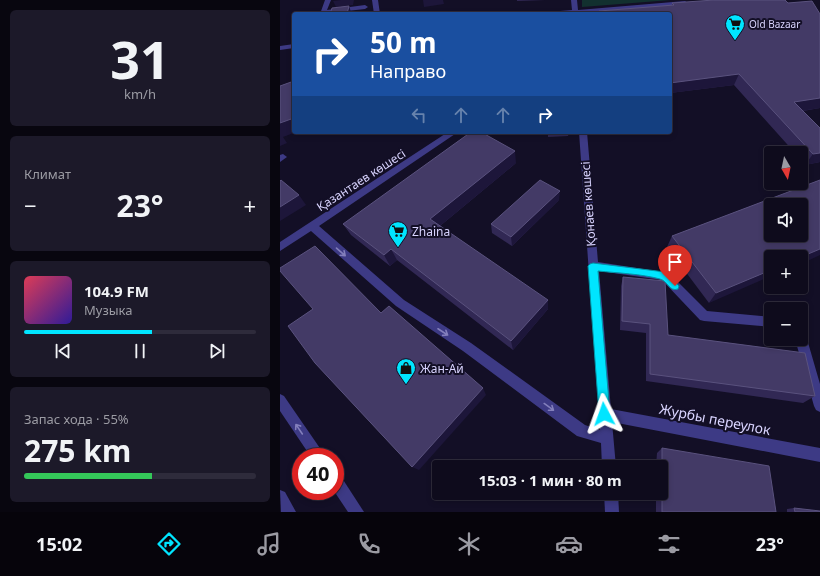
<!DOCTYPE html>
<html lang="ru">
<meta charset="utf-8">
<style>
:root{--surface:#0e0b1c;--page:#1c1929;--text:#f1f3f6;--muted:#9b9ba3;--line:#2e2b3b;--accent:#00e5ff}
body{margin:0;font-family:"Noto Sans",sans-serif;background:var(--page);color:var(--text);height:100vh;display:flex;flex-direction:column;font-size:15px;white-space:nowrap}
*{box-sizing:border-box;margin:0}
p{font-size:13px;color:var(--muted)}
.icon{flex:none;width:22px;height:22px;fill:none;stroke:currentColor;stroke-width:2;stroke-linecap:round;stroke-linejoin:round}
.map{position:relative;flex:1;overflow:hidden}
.details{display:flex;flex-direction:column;gap:10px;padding:10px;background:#08060f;width:280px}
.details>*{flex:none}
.banner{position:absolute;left:12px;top:12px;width:380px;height:122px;border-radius:4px;box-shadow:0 2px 6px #0003,0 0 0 1px var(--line);background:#1a4fa0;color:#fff;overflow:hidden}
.needle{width:26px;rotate:171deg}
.fabs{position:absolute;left:484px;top:146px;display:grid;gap:8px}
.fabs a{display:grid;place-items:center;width:44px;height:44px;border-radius:4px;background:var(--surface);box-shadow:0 2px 6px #0003,0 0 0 1px var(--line);font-size:20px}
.speed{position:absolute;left:12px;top:448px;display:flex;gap:8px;font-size:20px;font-weight:700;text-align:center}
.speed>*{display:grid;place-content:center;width:52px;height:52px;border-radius:50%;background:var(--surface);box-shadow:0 2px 6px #0003,0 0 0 1px var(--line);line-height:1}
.speed .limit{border:6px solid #d22;background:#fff;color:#111}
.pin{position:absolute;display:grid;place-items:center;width:34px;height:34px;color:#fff;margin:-41px -17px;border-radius:50% 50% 50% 0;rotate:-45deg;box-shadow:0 0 4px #0007}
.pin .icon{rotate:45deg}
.me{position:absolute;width:44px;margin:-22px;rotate:356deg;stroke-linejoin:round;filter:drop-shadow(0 0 3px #0008)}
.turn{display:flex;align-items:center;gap:14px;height:84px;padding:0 12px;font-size:18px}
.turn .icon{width:52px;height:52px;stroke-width:2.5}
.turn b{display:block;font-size:28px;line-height:34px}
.lanes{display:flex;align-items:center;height:38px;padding:0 12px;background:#0003;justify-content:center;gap:20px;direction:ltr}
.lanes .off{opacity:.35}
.big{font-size:30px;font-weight:700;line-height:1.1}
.details .widget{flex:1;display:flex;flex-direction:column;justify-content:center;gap:6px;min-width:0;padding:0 14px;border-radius:6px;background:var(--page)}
.details .dial{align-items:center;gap:0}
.dial b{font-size:52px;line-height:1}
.song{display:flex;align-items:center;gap:12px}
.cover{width:48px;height:48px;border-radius:6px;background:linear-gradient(135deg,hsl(350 70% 55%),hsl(250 70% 35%))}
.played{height:4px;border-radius:2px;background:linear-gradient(90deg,var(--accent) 55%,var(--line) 55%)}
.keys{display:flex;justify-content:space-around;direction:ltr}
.heat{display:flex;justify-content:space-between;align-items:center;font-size:22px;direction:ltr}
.charge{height:6px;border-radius:3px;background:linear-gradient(90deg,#34c759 55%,var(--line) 0)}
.trip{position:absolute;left:152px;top:460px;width:236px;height:40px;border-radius:4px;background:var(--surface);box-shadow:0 2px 6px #0003,0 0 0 1px var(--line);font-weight:700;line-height:40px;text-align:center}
.menu{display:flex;height:64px;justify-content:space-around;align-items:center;background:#06040b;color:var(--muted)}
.menu .icon{width:28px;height:28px}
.menu .current{color:var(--accent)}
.menu b{font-size:18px;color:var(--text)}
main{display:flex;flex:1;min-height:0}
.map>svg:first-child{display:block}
</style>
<main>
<section class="details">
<div class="widget dial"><b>31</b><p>km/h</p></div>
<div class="widget"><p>Климат</p>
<div class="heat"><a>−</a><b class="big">23°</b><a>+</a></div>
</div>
<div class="widget">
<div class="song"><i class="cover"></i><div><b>104.9 FM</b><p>Музыка</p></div></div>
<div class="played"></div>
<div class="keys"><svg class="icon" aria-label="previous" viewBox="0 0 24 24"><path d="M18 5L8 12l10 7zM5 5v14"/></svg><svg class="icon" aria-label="pause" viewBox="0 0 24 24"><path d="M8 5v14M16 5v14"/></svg><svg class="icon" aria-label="next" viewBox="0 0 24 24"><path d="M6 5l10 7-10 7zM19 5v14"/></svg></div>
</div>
<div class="widget"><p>Запас хода · 55%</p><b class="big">275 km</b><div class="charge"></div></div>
</section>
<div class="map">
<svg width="540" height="512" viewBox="0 0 540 512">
<rect width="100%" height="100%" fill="#130f26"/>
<polygon fill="#12302f" points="302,0 391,0 302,7"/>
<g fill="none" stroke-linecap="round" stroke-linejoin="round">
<g fill="#3d3a85" fill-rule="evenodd">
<polygon points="45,0 51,0 47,10 85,5 88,7 85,9 40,14"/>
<polygon points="92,0 98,0 100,14 94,14"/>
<polygon points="291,0 297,0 298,10 405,1 408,3 405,5 298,14 265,14 268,12 292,10"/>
<polygon points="14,44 14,48 0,50 0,46"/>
<polygon points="168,132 178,132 39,226 124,300 191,343 305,425 320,430 299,132 307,132 318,262 389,273 427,311 491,317 491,327 424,321 420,320 382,280 319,271 331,409 540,448 540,462 332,422 336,467 322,467 321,443 297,436 183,351 116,306 31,231 0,251 0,242"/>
<polygon points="3,154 7,157 0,162 0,155"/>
<polygon points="521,334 525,335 527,339 540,384 540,412 536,410 534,406 515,339 521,339"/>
<polygon points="0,394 4,396 46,457 31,457 0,411"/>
<polygon points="55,473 60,475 84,512 68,512 54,491"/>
<polygon points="0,490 5,492 16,512 1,512"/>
<polygon points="324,493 338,493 339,512 325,512"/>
</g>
</g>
<g fill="#312854">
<polygon points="237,0 265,0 237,1"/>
<polygon points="392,3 508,3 540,14 540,108 523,111 540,162 525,165 521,160 521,153 515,153 454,85 390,93 390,14 319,14 319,11 392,6"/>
<polygon points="268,132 289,132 288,136 268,137"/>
<polygon points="236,163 160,226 268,309 233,350 117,260 110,266 71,235 63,224"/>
<polygon points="540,180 429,303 387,247 392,236"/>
<polygon points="279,200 232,246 212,233 211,224"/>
<polygon points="343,277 388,335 535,396 523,403 366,381 366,333 340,330 341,286"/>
<polygon points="382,448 496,512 376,512 376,493 381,493 381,467 376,467 377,453"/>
<polygon points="514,508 540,512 507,512 507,509"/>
</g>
<g fill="#1d163a">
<polygon points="61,0 74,0 73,5 56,7 53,1"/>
<polygon points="143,0 163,0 164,4 144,7"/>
<polygon points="69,6 71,12 71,14 67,14"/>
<polygon points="459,74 454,85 390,93 390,83"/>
<polygon points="540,98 540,108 508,113 514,102"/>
<polygon points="14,118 14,132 16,132 3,137 7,143 0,146 0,123"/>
<polygon points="235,151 236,163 155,230 150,219"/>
<polygon points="540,153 540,162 525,165 533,154"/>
<polygon points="280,191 279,200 232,246 231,237"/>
<polygon points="19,195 26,205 0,221 0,207"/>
<polygon points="111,249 117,260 110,266 104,255"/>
<polygon points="540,249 540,255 521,264 521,257"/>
<polygon points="491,270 491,276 429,303 436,293"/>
<polygon points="268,300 268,309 233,350 231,341"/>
<polygon points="203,388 206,395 139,470 132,467"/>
</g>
<g fill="#433a66" stroke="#5a527e" fill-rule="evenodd">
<polygon points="434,0 505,0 508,3 532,1 540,14 540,98 514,102 540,128 540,153 533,154 459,74 390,83 390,14 321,14 319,11 394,5 392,3"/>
<polygon points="69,6 67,14 50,14 52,8"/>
<polygon points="14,81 14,118 0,123 0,86"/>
<polygon points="191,132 201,132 235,151 150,219 268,300 231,341 111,249 104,255 63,224"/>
<polygon points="1,180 19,195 0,207 0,181"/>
<polygon points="260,180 280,191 231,237 211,224"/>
<path d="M540,180V249L521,257H491V270L436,293L392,236ZM491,205H521V235H491Z"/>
<polygon points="35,246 101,313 109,306 203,388 132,467 35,363 8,326 33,309 0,271 0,268"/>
<polygon points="343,277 385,281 388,335 525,353 535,396 370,374 370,324 342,321"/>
<polygon points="382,448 489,466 496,512 382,512"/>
<polygon points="514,508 540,511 540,512 515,512"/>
</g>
<defs><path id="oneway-shaft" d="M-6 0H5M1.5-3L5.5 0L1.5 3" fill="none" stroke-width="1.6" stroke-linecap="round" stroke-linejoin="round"/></defs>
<g stroke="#837fbc">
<use href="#oneway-shaft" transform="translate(61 252) rotate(41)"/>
<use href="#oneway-shaft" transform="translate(163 332) rotate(33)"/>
<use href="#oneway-shaft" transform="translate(269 407) rotate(36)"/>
<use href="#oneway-shaft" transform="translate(19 429) rotate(-124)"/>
</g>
<path fill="#00e5ff" stroke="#0095a6" d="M313,263L385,272L388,273L399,286L398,289C389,292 388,281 380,279C362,274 337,273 318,271L330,414L329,418L324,420L320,418L319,414L308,266L310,264Z"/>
<defs>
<symbol id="supermarket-pin" viewBox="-11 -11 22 30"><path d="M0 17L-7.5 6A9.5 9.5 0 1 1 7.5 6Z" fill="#00e5ff" stroke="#130f26"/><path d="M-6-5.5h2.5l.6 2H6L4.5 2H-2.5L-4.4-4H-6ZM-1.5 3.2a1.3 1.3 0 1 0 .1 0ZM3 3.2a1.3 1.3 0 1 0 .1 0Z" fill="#111"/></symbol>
<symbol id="shop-pin" viewBox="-11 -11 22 30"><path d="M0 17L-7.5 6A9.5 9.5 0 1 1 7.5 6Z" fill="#00e5ff" stroke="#130f26"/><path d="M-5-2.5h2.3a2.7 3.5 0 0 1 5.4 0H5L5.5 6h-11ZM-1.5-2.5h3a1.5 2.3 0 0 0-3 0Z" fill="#111"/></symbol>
</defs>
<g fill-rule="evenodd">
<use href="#supermarket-pin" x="444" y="13" width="22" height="30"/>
<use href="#supermarket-pin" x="107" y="220" width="22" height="30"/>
<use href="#shop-pin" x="115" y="357" width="22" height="30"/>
</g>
<g text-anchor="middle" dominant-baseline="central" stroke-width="4" stroke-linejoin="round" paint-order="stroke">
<g font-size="10" fill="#d9d4ff" stroke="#130f26" text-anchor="start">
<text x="469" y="24">Old Bazaar</text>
</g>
<g font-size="12" fill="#d9d4ff" stroke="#130f26">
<text transform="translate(81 180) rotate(-33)">Қазантаев көшесі</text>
<text transform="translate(308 204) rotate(-94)">Қонаев көшесі</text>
</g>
<g font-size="12" fill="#d9d4ff" stroke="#130f26" text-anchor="start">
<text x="132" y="231">Zhaina</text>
<text x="140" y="368">Жан-Ай</text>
</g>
<g font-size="14" fill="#d9d4ff" stroke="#130f26">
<text transform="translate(435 419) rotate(11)">Журбы переулок</text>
</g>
</g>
</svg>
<div class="fabs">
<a><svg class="needle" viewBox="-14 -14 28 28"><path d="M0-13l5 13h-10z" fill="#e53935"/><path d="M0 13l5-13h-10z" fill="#9b9ba3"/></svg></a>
<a><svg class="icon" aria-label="sound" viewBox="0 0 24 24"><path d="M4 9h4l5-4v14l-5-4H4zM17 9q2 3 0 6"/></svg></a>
<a>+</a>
<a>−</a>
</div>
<div class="speed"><div class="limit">40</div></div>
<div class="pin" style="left:395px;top:286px;background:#d93025"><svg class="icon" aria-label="arrive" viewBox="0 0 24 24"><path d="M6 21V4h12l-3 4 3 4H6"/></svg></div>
<svg class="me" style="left:324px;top:414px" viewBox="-20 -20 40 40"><path d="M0-17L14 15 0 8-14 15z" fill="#00e5ff" stroke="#fff" stroke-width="4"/></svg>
<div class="trip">15:03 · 1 мин · 80 m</div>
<div class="banner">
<div class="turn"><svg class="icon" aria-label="right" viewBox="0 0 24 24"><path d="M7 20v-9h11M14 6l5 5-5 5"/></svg><div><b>50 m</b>Направо</div></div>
<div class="lanes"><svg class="icon off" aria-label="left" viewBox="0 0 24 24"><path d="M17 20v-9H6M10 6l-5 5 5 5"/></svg><svg class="icon off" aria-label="ahead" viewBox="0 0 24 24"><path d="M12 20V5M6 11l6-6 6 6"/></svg><svg class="icon off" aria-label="ahead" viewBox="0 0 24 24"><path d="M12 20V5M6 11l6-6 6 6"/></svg><svg class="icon" aria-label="right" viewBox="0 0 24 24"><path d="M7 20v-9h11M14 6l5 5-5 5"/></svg></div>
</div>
</div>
</main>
<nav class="menu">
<b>15:02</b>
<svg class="icon current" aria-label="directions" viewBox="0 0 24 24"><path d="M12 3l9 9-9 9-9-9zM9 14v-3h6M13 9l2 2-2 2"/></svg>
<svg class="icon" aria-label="music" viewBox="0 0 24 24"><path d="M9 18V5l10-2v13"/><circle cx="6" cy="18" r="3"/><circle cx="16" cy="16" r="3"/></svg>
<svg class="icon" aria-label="phone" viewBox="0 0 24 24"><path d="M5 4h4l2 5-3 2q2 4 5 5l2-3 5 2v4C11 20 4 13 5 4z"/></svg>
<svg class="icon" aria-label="climate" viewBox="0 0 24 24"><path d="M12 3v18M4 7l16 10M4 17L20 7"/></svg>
<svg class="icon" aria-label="car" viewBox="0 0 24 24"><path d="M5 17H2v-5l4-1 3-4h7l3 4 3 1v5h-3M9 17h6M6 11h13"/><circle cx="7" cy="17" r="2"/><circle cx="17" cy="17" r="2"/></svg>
<svg class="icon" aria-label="filters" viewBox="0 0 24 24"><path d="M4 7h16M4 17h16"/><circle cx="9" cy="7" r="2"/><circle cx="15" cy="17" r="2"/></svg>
<b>23°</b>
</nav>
